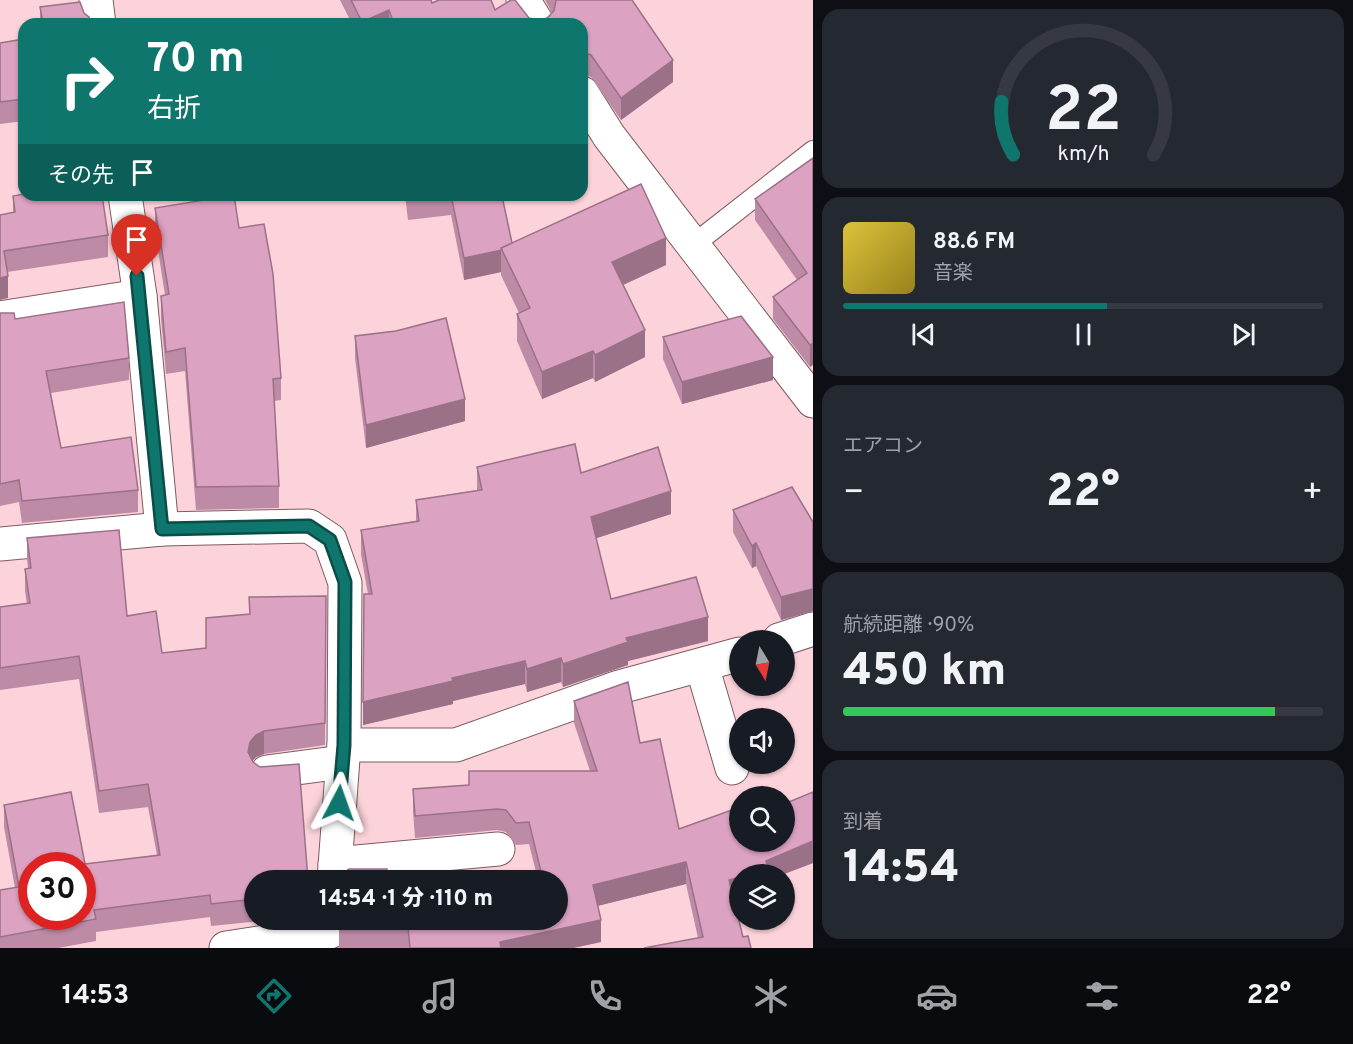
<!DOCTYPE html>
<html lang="ja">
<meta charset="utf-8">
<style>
:root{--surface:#171b24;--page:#242831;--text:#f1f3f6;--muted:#9ea1a6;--line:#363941;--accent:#0f766e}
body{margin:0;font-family:Overpass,"Noto Sans JP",sans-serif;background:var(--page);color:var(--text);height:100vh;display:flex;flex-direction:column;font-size:22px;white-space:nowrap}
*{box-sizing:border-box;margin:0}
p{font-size:20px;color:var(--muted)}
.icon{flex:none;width:33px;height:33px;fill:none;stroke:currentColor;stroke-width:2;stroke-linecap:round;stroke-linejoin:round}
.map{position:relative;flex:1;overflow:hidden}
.panel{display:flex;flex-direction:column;gap:9px;padding:9px;background:#0d0f14;width:540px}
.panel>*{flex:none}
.top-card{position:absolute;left:18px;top:18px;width:570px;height:183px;border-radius:18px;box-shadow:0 2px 4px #0004;background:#0f766e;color:#fff;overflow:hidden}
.needle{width:39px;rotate:170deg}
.controls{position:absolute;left:729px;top:630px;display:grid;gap:12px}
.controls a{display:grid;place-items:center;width:66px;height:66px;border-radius:50%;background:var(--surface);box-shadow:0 2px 4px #0004;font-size:30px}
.speed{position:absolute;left:18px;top:852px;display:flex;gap:12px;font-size:30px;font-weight:700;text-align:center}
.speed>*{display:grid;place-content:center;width:78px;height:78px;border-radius:50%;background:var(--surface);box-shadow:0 2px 4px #0004;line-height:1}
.speed .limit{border:9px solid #d22;background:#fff;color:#111}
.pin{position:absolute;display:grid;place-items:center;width:51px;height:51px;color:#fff;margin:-62px -26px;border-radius:50% 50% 50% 0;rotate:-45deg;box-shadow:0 0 6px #0007}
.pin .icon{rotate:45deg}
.me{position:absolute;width:66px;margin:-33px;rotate:4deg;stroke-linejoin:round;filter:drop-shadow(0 0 4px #0008)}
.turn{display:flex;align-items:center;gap:21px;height:126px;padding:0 30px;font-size:27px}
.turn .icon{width:78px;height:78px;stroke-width:2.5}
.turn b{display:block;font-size:42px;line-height:51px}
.then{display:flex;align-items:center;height:57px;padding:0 30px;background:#0003;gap:12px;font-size:22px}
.big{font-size:45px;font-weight:800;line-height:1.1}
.panel .card{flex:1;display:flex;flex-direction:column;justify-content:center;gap:9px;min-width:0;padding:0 21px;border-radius:18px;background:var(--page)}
.panel .dial{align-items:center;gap:0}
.dial svg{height:156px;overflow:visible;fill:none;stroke:var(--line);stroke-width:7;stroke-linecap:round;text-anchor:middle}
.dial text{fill:var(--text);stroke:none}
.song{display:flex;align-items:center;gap:18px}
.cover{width:72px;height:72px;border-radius:9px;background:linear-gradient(135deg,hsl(50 70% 55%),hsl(50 70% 35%))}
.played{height:6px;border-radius:3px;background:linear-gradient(90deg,var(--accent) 55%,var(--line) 55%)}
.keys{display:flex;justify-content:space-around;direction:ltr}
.heat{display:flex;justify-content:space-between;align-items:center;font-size:33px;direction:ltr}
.charge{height:9px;border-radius:4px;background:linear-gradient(90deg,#34c759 90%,var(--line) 0)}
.trip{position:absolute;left:244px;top:870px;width:324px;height:60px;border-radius:30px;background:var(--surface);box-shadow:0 2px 4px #0004;font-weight:800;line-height:60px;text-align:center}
.tabs{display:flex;height:96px;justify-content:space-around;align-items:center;background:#090b0e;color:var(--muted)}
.tabs .icon{width:42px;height:42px}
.tabs .selected{color:var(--accent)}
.tabs b{font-size:27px;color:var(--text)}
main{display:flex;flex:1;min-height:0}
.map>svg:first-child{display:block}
</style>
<main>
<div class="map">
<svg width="813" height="948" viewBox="0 0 813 948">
<rect width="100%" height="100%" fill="#fcd3da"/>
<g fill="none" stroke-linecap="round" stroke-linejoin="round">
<defs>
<polyline id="lane" points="693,245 813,151"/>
<g id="street">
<polyline points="96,0 99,24"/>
<polyline points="523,0 538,24"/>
<polyline points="582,93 609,136 813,401"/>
<polyline points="125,195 140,296 162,529"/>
<polyline points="0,318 140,296"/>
<polyline points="0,544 162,529 309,526 330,540 345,583 344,745 334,880"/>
<polyline points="779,640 813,629"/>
<polyline points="702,666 732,768"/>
<polyline points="344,745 456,745 616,688 740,654"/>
<polyline points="267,772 342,762"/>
<polyline points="335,864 498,849"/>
<polyline points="226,948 330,932"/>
</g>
</defs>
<use href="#lane" stroke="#7e5b62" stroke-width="22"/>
<use href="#street" stroke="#7e5b62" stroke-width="35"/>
<use href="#lane" stroke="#fff" stroke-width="20"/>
<use href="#street" stroke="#fff" stroke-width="33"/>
</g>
<g fill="#bd8ba6">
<polygon points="340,0 431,0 432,3 495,10 538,21 547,18 552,13 545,0 632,0 673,82 621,120 591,77 582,74 582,24 352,24"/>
<polygon points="40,7 84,13 90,24 40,24"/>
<polygon points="24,39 24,121 0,124 0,43"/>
<polygon points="813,158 810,367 773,319 773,297 797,280 755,220 755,199"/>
<polygon points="405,195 491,195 492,199 512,243 666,265 623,285 645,357 595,382 593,378 542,399 517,341 517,314 519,313 501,275 501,272 464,280 451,215 408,220"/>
<polygon points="13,196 108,235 108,257 7,272 8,298 0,215 13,213"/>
<polygon points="155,208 239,228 281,378 281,400 274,401 279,486 279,508 196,510 185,371 166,374 161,318 161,296 165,295 155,231"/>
<polygon points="0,313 15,319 129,358 129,380 51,393 61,448 138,490 138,512 22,523 19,502 0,506"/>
<polygon points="396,331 465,421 366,448 355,358 355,336"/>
<polygon points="663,337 773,380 682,404 663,359"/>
<polygon points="477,467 581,473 671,514 596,538 611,599 708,641 628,661 628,665 563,687 561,682 527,692 525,684 453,701 453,704 363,725 368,594 361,554 361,530 416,521 416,500 477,490"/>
<polygon points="733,510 813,522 813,611 781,620 756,566 752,568 733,532"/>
<polygon points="27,538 127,616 162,653 206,648 249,614 326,596 325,745 264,754 256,757 252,761 255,920 271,920 211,926 210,917 96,932 96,941 58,948 0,948 0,890 15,888 4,827 4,805 85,864 157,855 148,807 99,813 79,679 0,690 0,607 27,604 25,591 25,569 28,568 27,560"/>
<polygon points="574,701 640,743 679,829 740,842 813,792 813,863 784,874 740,874 740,899 734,900 743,937 751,948 698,938 686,884 597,906 601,942 573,948 339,948 339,926 343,922 342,920 558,920 558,880 538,880 529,844 516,845 506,832 497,830 415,838 413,811 413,789 469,785 590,771 574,723"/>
</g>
<g fill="#9a7187">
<polygon points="389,10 389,24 362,24 362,22"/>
<polygon points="673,60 673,82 621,120 621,98"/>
<polygon points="666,238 666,265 612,290 612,262"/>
<polygon points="501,250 501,272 464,280 464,258"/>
<polygon points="8,276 8,298 0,300 0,278"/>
<polygon points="645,330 645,357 595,382 595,355"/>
<polygon points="813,343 813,365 810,367 810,345"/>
<polygon points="593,351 593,378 542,399 542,372"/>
<polygon points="773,357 773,380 682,404 682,382"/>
<polygon points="465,399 465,421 366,448 366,425"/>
<polygon points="671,491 671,514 591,540 591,517"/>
<polygon points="756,543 756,566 752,568 752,546"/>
<polygon points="813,589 813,611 781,620 781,597"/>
<polygon points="708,617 708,641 628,661 628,665 563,687 563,664 626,638"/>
<polygon points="561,658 561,682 527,692 527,669"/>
<polygon points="525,661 525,684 453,701 453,704 363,725 363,702 452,678"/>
<polygon points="264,731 264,754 256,757 250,764 248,752 250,742 256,735"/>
<polygon points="813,841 813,863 784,874 746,874 766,861"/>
<polygon points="686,862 686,884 593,907 593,885"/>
<polygon points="740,877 740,899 729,902 729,880"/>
<polygon points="601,920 601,942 573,948 501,948 500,942"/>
</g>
<g fill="#dca2c1" stroke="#9a7187" stroke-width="1.5" fill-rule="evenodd">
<polygon points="351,0 431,0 432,3 439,0 491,0 495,10 511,0 515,0 529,18 538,21 547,18 554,11 556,0 632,0 673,60 621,98 591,55 582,52 582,24 394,24 389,10 362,22"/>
<polygon points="80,2 84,13 89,17 90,24 43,24 40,7"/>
<polygon points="24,39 24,99 0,102 0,43"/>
<polygon points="813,158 813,343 810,345 773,297 807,273 755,199"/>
<polygon points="641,184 666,238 612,262 645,330 595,355 593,351 542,372 517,314 530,308 501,248"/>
<polygon points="24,194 102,195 108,235 4,251 8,276 0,278 0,215 15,212 13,196"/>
<polygon points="234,195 239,228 264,224 273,274 281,378 273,379 279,486 196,487 185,348 166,352 161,296 169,294 155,208"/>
<polygon points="407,195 431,195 408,198"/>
<polygon points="451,195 491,195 492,199 502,196 512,243 501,248 502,250 464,258"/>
<polygon points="124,302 129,358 46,371 61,448 131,437 138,490 22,501 19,480 0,484 0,313 14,313 15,319"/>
<polygon points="741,316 773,357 682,382 663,337"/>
<polygon points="446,318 465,399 366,425 355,336 396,331"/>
<polygon points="575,444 581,473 658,447 671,491 591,517 611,599 696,577 708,617 626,638 628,642 563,664 561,658 527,669 525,661 452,678 453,681 363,702 364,594 372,594 361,530 419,521 416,500 482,490 477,467"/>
<polygon points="792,487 813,522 813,589 781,597 756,543 752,546 733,510"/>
<path d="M119,530L127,616L156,611L162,653L206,648V618L250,614L249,597L326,596L325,723L264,731L256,735L250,742L248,752L253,762L260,767L299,764L308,880H255V899L211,904L210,895L94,910L96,919L0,937V890L19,887L4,805L71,792L85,864L160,855L148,784L99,791L79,656L0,668V607L30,603L25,569L31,568L27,538ZM32,866H82V916H32Z"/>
<polygon points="628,682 640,743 660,739 679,829 740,807 740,842 784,842 784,804 813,792 813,841 766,861 768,867 746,874 740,874 740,877 729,880 743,937 748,936 751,948 644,948 703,937 686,862 593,885 601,920 500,942 501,948 410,948 408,927 339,926 345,920 558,920 558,880 543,880 529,822 516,823 506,810 497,809 415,816 413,789 469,785 469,771 597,771 574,701"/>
<polygon points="349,869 387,869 387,880 340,880 340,876"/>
</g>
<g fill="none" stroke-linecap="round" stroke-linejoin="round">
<defs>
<polyline id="route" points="137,276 162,529 309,526 330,540 345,582 344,745 339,803"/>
</defs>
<use href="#route" stroke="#0a4d48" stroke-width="15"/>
<use href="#route" stroke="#0f766e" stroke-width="10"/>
</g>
</svg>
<div class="controls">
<a><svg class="needle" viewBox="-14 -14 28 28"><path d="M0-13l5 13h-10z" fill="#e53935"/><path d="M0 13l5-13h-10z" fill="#9ea1a6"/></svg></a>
<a><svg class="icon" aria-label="sound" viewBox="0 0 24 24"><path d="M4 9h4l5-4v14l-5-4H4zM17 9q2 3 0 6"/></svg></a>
<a><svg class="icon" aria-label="search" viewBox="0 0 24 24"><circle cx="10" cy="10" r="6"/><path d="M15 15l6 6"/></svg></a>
<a><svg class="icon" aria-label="layers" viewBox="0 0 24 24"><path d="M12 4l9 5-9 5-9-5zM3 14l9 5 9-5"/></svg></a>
</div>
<div class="speed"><div class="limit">30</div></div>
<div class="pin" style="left:137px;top:276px;background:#d93025"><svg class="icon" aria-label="arrive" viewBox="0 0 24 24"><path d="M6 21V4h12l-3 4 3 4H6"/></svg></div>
<svg class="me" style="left:339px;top:803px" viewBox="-20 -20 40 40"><path d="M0-17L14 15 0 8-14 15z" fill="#0f766e" stroke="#fff" stroke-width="4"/></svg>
<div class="trip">14:54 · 1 分 · 110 m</div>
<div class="top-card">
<div class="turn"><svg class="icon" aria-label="right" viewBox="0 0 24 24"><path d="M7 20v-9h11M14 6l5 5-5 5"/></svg><div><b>70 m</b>右折</div></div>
<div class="then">その先<svg class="icon" aria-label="arrive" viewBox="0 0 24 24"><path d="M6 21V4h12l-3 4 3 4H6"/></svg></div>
</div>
</div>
<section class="panel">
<div class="card dial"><svg viewBox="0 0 100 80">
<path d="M14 69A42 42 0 1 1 86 69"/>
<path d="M14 69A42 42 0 0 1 8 42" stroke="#0f766e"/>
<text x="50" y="56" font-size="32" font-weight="700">22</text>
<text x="50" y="72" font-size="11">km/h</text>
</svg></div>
<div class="card">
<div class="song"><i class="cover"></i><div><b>88.6 FM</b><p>音楽</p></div></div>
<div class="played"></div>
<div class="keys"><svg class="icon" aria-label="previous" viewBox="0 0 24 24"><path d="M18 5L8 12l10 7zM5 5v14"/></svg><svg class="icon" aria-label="pause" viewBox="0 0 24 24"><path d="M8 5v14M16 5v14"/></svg><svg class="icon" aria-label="next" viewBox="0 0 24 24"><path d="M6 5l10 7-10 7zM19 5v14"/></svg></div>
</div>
<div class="card"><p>エアコン</p>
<div class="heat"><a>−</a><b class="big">22°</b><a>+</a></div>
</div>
<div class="card"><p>航続距離 · 90%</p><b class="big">450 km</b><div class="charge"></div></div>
<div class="card"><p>到着</p><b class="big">14:54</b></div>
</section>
</main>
<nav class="tabs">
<b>14:53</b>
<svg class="icon selected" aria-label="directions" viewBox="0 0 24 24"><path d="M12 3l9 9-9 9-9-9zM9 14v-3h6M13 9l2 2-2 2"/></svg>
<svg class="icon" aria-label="music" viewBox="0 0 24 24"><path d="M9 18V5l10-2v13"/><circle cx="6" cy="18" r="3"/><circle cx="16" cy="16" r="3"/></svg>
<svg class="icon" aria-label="phone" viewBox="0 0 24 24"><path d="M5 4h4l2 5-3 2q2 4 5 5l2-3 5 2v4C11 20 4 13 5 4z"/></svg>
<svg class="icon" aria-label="climate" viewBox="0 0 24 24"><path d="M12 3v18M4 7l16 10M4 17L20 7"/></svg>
<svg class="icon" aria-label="car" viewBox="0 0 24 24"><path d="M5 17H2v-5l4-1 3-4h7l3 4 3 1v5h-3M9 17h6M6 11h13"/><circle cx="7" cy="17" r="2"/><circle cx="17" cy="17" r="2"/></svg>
<svg class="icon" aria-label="filters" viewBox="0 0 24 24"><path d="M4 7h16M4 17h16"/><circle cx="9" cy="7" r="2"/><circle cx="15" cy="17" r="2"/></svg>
<b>22°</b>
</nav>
